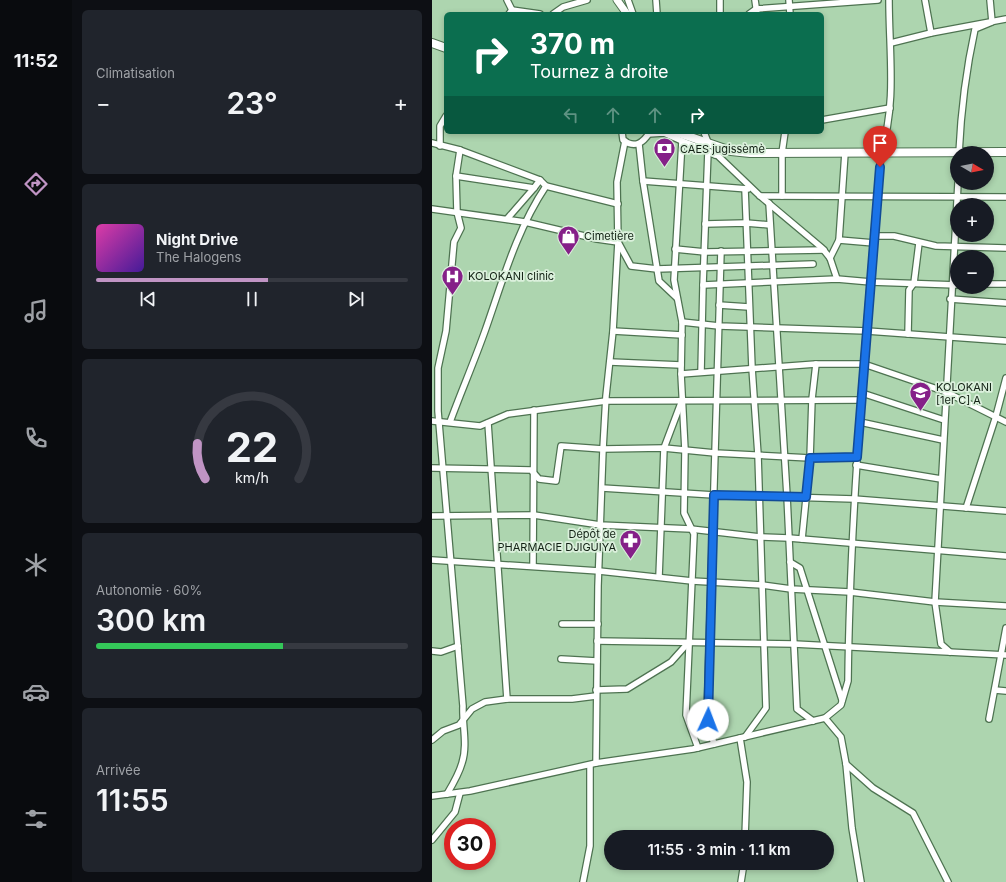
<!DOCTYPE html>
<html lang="fr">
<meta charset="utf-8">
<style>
:root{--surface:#171b24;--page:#20242c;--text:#f1f3f6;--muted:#9ea1a6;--line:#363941;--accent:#c094c4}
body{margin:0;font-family:Inter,sans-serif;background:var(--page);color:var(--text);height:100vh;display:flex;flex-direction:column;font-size:15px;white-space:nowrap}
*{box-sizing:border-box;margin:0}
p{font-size:13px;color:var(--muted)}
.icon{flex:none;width:22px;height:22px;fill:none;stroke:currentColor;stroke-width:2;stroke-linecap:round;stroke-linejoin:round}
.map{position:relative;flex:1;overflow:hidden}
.panel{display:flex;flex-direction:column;gap:10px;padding:10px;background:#0d0f14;width:360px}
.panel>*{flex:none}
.top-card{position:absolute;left:12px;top:12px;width:380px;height:122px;border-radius:6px;box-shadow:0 2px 6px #0003;background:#0b6e4f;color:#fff;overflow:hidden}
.needle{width:26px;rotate:100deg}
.controls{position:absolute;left:518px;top:146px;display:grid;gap:8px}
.controls a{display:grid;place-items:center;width:44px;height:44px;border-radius:50%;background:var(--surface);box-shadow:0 2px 6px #0003;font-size:20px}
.speed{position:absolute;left:12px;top:818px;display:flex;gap:8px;font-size:20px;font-weight:700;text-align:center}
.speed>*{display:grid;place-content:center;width:52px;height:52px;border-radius:50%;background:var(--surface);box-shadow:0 2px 6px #0003;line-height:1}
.speed .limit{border:6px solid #d22;background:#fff;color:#111}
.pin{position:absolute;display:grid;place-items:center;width:34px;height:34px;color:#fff;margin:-41px -17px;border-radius:50% 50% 50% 0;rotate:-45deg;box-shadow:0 0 4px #0007}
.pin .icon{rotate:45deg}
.me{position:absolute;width:44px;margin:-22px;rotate:2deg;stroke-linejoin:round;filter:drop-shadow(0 0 3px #0008)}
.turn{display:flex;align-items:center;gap:14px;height:84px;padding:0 20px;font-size:18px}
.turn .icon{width:52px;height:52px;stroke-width:2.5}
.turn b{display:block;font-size:28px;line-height:34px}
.lanes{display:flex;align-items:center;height:38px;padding:0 20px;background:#0003;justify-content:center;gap:20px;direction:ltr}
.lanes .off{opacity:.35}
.big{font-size:30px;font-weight:600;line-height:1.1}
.panel .tile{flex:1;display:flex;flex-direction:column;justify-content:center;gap:6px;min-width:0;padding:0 14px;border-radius:6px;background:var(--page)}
.panel .dial{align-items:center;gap:0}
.dial svg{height:104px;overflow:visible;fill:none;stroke:var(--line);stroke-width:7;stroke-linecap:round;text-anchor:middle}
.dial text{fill:var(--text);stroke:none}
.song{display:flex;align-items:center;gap:12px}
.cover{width:48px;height:48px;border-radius:6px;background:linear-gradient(135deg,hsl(320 70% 55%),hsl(260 70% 35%))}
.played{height:4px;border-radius:2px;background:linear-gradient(90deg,var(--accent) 55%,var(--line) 55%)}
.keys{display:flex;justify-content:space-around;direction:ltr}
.heat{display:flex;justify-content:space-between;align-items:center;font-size:22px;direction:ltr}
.charge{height:6px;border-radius:3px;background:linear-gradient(90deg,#34c759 60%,var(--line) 0)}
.trip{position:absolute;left:172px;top:830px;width:230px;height:40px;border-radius:20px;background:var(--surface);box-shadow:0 2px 6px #0003;font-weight:600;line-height:40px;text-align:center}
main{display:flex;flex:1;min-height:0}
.tab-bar{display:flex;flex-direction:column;width:72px;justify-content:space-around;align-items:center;background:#090b0e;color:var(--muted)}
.tab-bar .icon{width:28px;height:28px}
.tab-bar .on{color:var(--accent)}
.tab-bar b{font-size:18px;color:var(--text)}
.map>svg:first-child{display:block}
</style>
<main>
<nav class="tab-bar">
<b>11:52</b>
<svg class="icon on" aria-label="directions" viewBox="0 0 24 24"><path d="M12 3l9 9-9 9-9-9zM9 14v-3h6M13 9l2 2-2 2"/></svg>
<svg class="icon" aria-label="music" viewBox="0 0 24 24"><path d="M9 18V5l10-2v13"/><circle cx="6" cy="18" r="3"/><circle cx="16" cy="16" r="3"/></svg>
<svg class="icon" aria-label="phone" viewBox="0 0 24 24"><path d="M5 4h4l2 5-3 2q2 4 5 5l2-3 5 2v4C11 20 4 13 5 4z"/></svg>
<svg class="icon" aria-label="climate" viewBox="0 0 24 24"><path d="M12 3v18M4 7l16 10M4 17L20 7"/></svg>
<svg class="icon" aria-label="car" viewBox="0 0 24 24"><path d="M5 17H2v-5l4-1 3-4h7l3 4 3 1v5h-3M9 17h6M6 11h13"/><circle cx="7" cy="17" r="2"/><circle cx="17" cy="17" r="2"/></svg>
<svg class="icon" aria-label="filters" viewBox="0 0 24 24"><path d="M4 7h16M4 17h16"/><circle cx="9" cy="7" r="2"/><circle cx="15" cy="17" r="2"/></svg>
</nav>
<section class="panel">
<div class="tile"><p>Climatisation</p>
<div class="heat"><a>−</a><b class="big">23°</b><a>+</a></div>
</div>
<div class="tile">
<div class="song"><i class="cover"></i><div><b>Night Drive</b><p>The Halogens</p></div></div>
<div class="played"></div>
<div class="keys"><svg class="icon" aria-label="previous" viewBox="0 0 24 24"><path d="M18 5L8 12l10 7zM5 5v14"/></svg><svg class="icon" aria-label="pause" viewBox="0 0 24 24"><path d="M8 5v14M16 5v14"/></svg><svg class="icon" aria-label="next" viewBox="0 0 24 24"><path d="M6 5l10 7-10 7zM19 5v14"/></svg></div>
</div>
<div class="tile dial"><svg viewBox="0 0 100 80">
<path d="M14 69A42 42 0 1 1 86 69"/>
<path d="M14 69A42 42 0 0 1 8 42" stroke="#c094c4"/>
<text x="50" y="56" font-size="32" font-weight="700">22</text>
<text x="50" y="72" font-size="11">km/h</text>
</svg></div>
<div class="tile"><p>Autonomie · 60%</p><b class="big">300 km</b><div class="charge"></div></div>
<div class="tile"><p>Arrivée</p><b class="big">11:55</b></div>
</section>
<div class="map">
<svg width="574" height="882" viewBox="0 0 574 882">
<rect width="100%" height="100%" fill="#add5af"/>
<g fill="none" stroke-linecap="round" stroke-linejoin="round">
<defs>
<g id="minor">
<polyline points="75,0 80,10"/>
<polyline points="196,0 201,14"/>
<polyline points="224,0 225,14"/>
<polyline points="288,0 288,14"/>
<polyline points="323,0 325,14"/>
<polyline points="357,0 358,14"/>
<polyline points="493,0 499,33"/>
<polyline points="77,14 80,10 108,14"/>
<polyline points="121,14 131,7 155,0"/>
<polyline points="317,14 324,9 446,0"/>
<polyline points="459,43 499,33 574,19"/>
<polyline points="390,120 458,108"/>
<path d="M190,132L191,140C203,149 211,143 218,132"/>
<polyline points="272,132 277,145"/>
<polyline points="216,134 232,133 250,141"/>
<polyline points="0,143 28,150 108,180 114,186 186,204"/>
<polyline points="207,144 211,181 227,281 245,298"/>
<polyline points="8,146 8,126 14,116"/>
<polyline points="282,152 328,196 390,248 398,258 405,279"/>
<path d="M527,153C529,111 534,70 543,29L560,22L558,0"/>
<polyline points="283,155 276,151 271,285 405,279 439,282 525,285"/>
<polyline points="24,176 102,188 108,180"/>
<polyline points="211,181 316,189"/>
<polyline points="313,189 320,368 326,455 334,708 313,737"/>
<polyline points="328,196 574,197"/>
<polyline points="350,196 350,153 353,132"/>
<polyline points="337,203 355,496 365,709 381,721"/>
<polyline points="0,209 93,222 165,239 186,242 199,266 225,269 381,264"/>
<polyline points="75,219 102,188"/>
<polyline points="273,224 314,223 338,225"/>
<polyline points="443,236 462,236 504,246 574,248"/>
<polyline points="407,240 442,243"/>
<polyline points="243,249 273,252 392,250"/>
<polyline points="398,258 407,240 413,153"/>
<polyline points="555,284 574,284"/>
<polyline points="518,299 574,303"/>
<polyline points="287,305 317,307"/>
<polyline points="250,322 287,326 435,331 574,341"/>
<polyline points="181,331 250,335"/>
<polyline points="476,334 477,290 482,283 487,243"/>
<polyline points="178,362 249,365"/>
<polyline points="269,372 271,285"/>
<polyline points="249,374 384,364 432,364 514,392 574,422"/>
<polyline points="430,393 512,420"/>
<polyline points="0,421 48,426 76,414 174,401 429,400"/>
<path d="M18,422C29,392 42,362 53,331C71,280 84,231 114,186"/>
<polyline points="428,422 511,440"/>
<polyline points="56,423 75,699"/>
<polyline points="424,465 509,479"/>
<polyline points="0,468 99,470 107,479 124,481 129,446 171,449 232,448 283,453 378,458 425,457"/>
<polyline points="170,488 282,495 422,499 574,511"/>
<polyline points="534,508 564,416 574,378"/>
<polyline points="0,516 102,515 168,525 259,529 328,537 357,538 574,556"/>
<polyline points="370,539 378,458 380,399 384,364"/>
<polyline points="0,560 167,571 260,581 330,585 359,589 418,592 503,602 574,606"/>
<polyline points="358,562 368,568 410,700"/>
<polyline points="101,566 102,410"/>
<polyline points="227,577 232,448 249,403"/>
<polyline points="130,624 166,624"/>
<polyline points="165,641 362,644 574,655"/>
<polyline points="0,651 9,652 26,646"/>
<polyline points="518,652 509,644 503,602 526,183"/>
<polyline points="129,659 165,661"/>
<polyline points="164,690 195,689 239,662 256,643"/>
<polyline points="563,690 574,691"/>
<polyline points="393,718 409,737 414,764 420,828 429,882"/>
<polyline points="557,719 574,628"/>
<polyline points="308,738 315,782 313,837"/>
<polyline points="0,740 11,731 27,725 40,709 53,702 75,699 140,699 164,696"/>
<polyline points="282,744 275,720 289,251"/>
<polyline points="266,748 254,715 262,534 252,513 253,450 249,374 250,322 242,280 250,141 276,151"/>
<polyline points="164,763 166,586 171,449 174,396 181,331 186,242 185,182 193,141"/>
<polyline points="414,764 441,788 481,813 516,882"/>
<path d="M15,794C21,784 27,774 30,763C36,745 30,724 31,706L6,411V368L14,331L22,242L29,228L25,212L24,176L28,150"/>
<path d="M0,796L38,791L164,763L261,749L393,718L409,705L416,681C418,505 435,329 449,153C465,102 457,52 457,0"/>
<polyline points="0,840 23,812 28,793"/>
<polyline points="151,882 158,846 158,765"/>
<polyline points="309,882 312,863"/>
</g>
<polyline id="major" points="185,0 195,14"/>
<g id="highway">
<polyline points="0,43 14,48"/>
<polyline points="244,132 299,151 318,153 574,152"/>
</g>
</defs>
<use href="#minor" stroke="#4e7351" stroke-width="8"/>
<use href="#major" stroke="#4e7351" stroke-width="9"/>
<use href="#highway" stroke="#4e7351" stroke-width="10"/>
<use href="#minor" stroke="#fff" stroke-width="5.5"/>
<use href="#major" stroke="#fff" stroke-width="7"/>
<use href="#highway" stroke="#fff" stroke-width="8"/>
</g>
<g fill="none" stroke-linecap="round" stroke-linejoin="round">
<defs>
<polyline id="route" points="276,720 282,495 374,497 378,458 425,457 448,167"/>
</defs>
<use href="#route" stroke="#114b97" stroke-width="10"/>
<use href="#route" stroke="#1a73e8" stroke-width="7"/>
</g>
<defs>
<symbol id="bank-pin" viewBox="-11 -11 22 30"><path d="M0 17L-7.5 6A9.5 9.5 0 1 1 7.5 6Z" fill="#852088" stroke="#dbf0dc"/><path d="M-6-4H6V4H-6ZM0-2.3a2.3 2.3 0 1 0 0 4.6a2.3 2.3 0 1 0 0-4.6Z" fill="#fff"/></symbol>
<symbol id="shop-pin" viewBox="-11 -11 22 30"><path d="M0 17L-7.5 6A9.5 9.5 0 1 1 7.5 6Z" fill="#852088" stroke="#dbf0dc"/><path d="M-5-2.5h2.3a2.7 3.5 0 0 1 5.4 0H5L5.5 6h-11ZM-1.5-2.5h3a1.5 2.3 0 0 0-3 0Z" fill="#fff"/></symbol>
<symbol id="hospital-pin" viewBox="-11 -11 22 30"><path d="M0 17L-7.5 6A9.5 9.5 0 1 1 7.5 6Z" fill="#852088" stroke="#dbf0dc"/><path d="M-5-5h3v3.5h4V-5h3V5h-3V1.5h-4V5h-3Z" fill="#fff"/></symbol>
<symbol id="school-pin" viewBox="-11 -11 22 30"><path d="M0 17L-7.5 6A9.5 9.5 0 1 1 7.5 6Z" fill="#852088" stroke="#dbf0dc"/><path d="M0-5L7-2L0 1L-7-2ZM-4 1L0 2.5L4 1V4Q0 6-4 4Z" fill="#fff"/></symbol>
<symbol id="pharmacy-pin" viewBox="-11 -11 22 30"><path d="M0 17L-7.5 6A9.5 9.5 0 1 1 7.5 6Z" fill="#852088" stroke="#dbf0dc"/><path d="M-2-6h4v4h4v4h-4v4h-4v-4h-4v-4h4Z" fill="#fff"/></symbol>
</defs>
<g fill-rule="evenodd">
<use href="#bank-pin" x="220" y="136" width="25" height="34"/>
<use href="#shop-pin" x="124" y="224" width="25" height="34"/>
<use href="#hospital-pin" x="8" y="264" width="25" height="34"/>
<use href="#school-pin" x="476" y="380" width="25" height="34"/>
<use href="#pharmacy-pin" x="186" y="528" width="25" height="34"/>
</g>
<g text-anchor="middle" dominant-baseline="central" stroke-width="3.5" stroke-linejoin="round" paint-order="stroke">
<g font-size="11" fill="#122114" stroke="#dbf0dc" text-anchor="start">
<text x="248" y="149">CAES jugissèmè</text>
<text x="152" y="236">Cimetière</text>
<text x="36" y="276">KOLOKANI clinic</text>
<text x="504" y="387">KOLOKANI<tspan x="504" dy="13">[1er C] A</tspan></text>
<text x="184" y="534" text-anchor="end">Dépôt de<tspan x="184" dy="13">PHARMACIE DJIGUIYA</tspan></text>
</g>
</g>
</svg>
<div class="controls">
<a><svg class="needle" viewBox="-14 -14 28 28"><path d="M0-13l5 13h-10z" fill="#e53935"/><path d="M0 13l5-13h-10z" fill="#9ea1a6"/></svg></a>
<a>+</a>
<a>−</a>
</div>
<div class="speed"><div class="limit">30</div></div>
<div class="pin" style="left:448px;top:167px;background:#d93025"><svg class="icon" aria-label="arrive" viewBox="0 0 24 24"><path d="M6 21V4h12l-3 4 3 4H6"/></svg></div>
<svg class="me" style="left:276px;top:720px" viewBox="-20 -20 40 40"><circle r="19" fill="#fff"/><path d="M0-13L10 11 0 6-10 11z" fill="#1a73e8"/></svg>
<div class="trip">11:55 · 3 min · 1.1 km</div>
<div class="top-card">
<div class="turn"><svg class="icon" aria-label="right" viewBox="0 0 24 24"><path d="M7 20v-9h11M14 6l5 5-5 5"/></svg><div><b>370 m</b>Tournez à droite</div></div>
<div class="lanes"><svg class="icon off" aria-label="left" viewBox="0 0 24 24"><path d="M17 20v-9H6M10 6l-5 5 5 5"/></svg><svg class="icon off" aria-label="ahead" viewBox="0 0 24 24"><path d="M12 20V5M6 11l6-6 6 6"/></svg><svg class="icon off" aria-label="ahead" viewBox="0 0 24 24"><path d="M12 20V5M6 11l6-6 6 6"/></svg><svg class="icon" aria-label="right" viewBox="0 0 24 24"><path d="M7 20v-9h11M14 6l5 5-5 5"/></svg></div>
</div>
</div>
</main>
